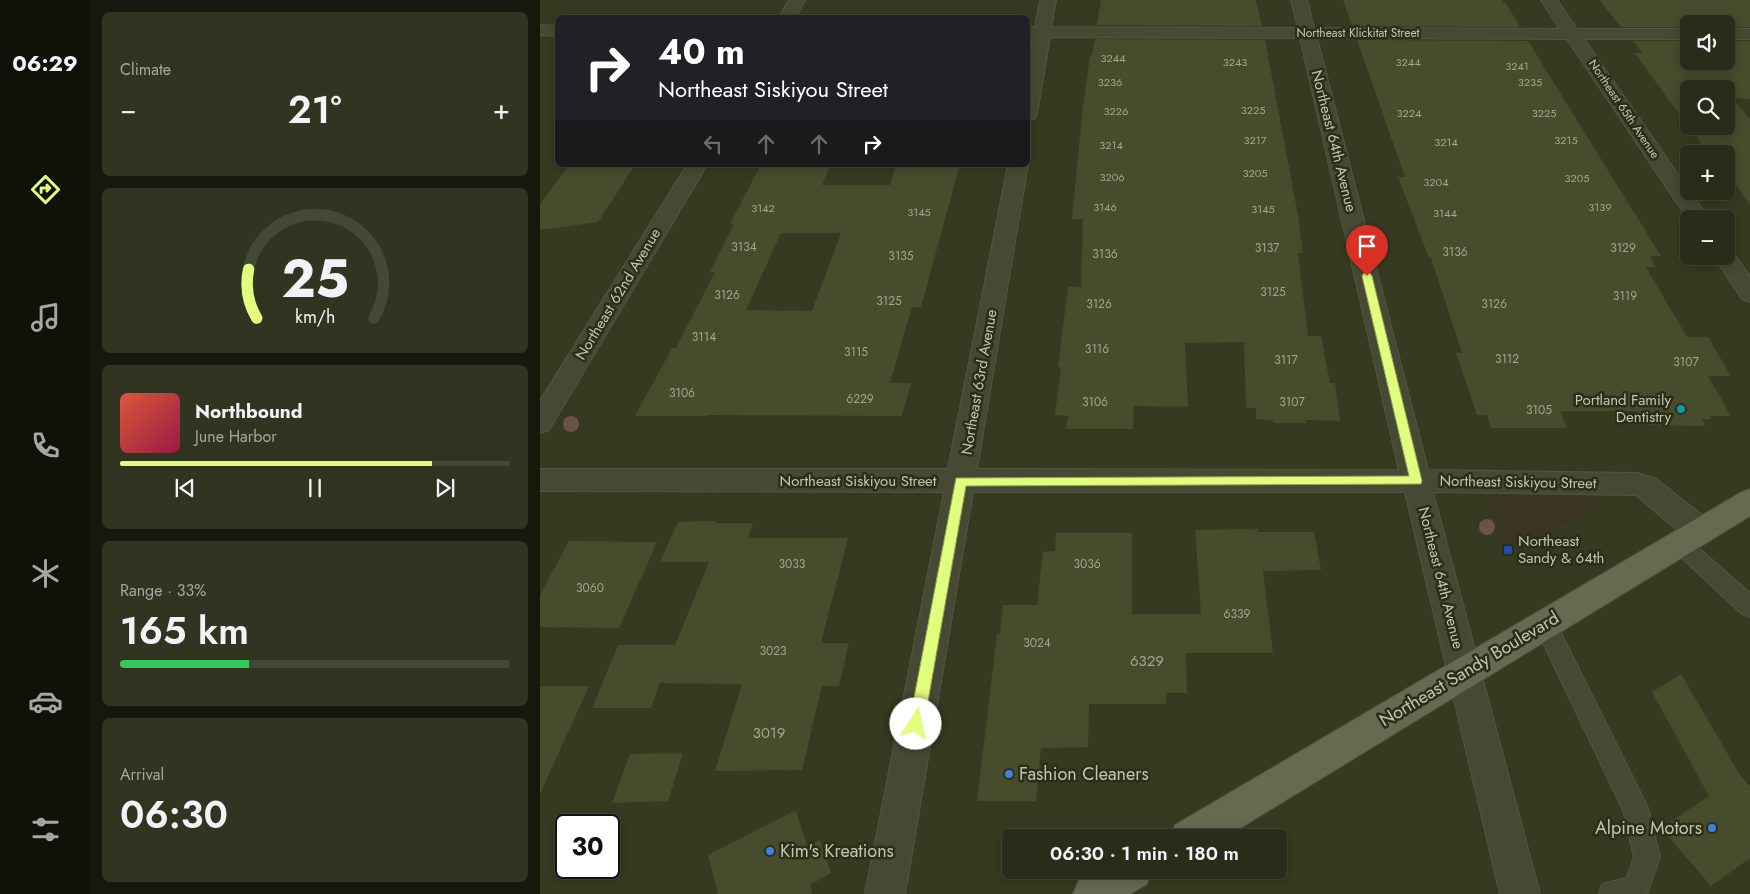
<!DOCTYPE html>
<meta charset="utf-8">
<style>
:root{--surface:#282c18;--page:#303421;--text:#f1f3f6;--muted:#a5a7a2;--line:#444837;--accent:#e2fc7d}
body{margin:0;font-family:Jost,sans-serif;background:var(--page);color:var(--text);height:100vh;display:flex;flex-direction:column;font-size:19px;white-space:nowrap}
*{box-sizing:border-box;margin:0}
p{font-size:16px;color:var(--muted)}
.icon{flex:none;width:28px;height:28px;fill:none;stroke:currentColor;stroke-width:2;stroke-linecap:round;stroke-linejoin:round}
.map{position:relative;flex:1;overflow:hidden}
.drawer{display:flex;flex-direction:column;gap:12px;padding:12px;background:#16180d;width:450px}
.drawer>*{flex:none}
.top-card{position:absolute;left:15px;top:15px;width:475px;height:152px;border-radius:8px;box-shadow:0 2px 12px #0003,0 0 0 1px var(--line);background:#202124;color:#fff;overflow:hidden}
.buttons{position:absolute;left:1140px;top:15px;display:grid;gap:10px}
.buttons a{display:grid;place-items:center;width:55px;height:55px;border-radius:8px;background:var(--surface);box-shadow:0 2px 12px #0003,0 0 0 1px var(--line);font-size:25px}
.speed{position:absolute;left:15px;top:814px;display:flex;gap:10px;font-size:25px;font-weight:700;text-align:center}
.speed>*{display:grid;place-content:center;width:65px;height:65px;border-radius:50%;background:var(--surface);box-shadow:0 2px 12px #0003,0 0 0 1px var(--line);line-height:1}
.speed .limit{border:2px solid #111;border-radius:8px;background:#fff;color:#111}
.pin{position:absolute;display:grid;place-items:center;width:42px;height:42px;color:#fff;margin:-51px -21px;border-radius:50% 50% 50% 0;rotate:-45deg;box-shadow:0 0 5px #0007}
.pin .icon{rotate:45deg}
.me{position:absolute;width:55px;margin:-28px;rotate:10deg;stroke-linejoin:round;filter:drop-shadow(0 0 4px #0008)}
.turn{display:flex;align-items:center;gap:18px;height:105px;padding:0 20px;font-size:22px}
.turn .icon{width:65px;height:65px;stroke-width:2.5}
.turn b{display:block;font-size:35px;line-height:42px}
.lanes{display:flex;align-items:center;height:48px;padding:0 20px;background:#0003;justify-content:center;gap:25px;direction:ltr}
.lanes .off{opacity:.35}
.big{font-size:38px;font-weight:600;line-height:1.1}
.drawer .widget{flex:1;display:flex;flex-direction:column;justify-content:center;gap:8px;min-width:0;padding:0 18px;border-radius:8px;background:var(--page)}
.drawer .dial{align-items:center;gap:0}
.dial svg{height:130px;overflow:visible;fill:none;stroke:var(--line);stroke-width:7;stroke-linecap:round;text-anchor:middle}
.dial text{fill:var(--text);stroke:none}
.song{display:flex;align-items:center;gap:15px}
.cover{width:60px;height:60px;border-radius:8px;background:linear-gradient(135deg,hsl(10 70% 55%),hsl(340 70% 35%))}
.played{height:5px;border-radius:2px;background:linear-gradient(90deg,var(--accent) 80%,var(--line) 80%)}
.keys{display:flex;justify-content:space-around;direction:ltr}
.heat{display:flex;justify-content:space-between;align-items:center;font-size:28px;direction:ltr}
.charge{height:8px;border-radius:4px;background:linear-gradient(90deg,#34c759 33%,var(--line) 0)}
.trip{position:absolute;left:462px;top:829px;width:285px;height:50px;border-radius:8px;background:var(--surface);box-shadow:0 2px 12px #0003,0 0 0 1px var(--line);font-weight:600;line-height:50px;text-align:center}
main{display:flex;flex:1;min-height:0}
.dock{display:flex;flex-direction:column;width:90px;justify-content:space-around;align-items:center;background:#10120a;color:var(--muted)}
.dock .icon{width:35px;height:35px}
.dock .selected{color:var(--accent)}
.dock b{font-size:22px;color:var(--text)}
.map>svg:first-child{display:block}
</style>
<main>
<nav class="dock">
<b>06:29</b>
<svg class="icon selected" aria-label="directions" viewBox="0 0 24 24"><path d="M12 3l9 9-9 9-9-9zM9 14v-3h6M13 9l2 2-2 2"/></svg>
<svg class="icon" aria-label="music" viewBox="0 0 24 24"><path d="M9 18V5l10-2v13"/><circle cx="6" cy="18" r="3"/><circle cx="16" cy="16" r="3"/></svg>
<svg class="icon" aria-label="phone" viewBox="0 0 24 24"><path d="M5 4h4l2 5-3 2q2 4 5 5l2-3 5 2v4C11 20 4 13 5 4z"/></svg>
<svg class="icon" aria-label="climate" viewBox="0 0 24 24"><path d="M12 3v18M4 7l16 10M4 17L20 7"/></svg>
<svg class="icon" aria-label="car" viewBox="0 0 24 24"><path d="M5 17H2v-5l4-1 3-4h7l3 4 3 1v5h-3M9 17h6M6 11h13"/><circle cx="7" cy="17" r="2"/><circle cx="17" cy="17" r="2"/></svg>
<svg class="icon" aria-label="filters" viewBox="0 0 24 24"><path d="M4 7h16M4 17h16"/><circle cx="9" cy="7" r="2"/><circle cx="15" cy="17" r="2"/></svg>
</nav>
<section class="drawer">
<div class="widget"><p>Climate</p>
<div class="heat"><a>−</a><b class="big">21°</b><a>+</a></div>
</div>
<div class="widget dial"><svg viewBox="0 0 100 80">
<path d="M14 69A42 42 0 1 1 86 69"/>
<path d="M14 69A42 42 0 0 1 9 39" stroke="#e2fc7d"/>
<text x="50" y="56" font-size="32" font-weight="700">25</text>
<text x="50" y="72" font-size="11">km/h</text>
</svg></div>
<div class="widget">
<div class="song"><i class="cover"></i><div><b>Northbound</b><p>June Harbor</p></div></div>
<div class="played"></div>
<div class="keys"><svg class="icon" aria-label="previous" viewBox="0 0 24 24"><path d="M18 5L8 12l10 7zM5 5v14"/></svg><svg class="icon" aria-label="pause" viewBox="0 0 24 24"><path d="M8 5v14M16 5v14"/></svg><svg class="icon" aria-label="next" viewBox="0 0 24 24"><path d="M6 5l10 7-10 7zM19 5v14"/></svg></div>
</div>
<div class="widget"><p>Range · 33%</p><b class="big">165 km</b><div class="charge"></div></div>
<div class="widget"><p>Arrival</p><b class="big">06:30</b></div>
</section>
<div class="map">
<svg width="1210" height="894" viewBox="0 0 1210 894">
<rect width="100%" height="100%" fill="#363a20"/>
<path fill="#3b3422" d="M1066,494L1069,498L978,548L959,537C966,526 957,518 946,515L951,495Z"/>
<g fill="#474c2d" fill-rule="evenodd">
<polygon points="561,0 716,0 722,26 557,25"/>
<polygon points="803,0 962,0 963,3 966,3 980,27 812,26"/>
<polygon points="1059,0 1210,0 1210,27 1186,27 1186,24 1149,24 1149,27 1081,27"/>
<polygon points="555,39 725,40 758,215 763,253 758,253 768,336 781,336 790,383 795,383 800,421 766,420 766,423 733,423 733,420 716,419 716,408 706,408 704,342 645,343 648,407 594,406 593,429 526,429 528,416 515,415 521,367 518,367 528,287 541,287 543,219 532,219 543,106 550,56 552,56"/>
<polygon points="817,40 988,41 1121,256 1110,256 1116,267 1106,267 1147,337 1168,337 1191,376 1168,376 1191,416 1170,416 1172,419 1162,419 1165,426 1103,425 1096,411 1020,411 1027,428 951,428 947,415 937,415 916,353 922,353 891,258 889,258 858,177 865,177"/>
<polygon points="1093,41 1149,41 1149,61 1186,61 1186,41 1210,41 1210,99 1192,98 1210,119 1210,205 1186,170 1186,154 1175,154 1171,147 1163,146 1150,126 1186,126 1186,89 1149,89 1149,124 1142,113 1138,113 1095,53 1103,53"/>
<polygon points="29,165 95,165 58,222 0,230 0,204"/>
<path d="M356,165H415V168H419L381,307H372L350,383H371L362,416L168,415L167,416H95L132,348H136L175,272H170L194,224H190L219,168H289L282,185H350ZM241,233H301L272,311L206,310Z"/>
<polygon points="176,521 175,523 213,523 208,538 308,538 281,643 309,643 299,686 282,686 262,770 175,771 202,684 120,683 111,708 52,708 78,645 135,645 169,562 120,562 138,522"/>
<polygon points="718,529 718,532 774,532 781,570 723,571 733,653 646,653 647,693 626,693 626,704 549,704 548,747 501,748 496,801 437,801 457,634 460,634 463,605 497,605 503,552 515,551 516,533 592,533 592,614 661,614 655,530"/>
<polygon points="29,541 117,542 79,628 0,627 0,595"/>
<polygon points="1141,674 1200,775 1210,786 1210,858 1171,886 1121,828 1169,796 1112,692"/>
<polygon points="0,686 49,686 0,794"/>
<polygon points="143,753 128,801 72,803 90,754"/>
<polygon points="256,810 267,846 280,840 291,873 270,885 272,894 178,894 168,855"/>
</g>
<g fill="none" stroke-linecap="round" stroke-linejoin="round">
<defs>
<g id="lane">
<polygon points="1139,534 1146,537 1210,593 1210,617 1202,614 1132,549 1129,543 1132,537"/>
<polygon points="1005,614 1013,617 1108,808 1120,857 1107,894 1059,894 1062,884 1087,878 1094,857 1083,810 994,624 997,617"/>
</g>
<g id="street">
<polygon points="249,0 265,0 255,18 239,18"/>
<polygon points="500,0 516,0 511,27 758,28 751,0 767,0 774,28 1020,29 1001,0 1017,0 1037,29 1149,29 1149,39 1044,39 1169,219 1149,219 1149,221 1027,39 777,38 888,470 1097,473 1116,479 1171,522 1175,531 1171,540 1160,543 1149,540 1096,495 893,492 1000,894 960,894 865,492 433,492 365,894 325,894 404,492 0,491 0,469 408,469 468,165 488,164 437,469 859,470 760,38 510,37 497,114 495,118 488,120 488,67 493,37 488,37 488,27 495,27"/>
<polygon points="0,25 18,26 18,36 0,35"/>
<rect x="1186" y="29" width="24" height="10"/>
<polygon points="147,165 167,165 9,430 0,433 0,401"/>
<polygon points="1186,250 1192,251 1210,277 1210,302 1202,299 1173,256 1186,256"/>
</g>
<g id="primary">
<polygon points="1210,489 1210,516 684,838 629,838 635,825 1200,493"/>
<polygon points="556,870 612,870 607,884 590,894 533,894 539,880"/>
</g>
</defs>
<use href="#lane" stroke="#525640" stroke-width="2"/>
<use href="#street" stroke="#525640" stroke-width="2"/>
<use href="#primary" stroke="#525640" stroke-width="2"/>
<use href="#lane" fill="#464a34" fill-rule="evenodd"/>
<use href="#street" fill="#464a34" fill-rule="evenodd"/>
<use href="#primary" fill="#666a51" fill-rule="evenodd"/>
</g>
<g fill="#6c524b">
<circle cx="31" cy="424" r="8"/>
<circle cx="947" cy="527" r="8"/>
</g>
<polygon fill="#e2fc7d" stroke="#93a451" points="824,273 830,273 832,276 882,481 881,484 426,486 384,724 381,728 376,731 371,728 369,724 416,478 869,476 822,276"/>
<circle fill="#0f9aa8" stroke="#2b2f19" stroke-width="2" cx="1141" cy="409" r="5"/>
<rect fill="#1a4fb4" stroke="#2b2f19" stroke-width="2" x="963" y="545" width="10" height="10" rx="2.5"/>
<g fill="#3f7fe0" stroke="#2b2f19" stroke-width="2">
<circle cx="469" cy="774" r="5"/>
<circle cx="1172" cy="828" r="5"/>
<circle cx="230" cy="851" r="5"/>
</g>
<g text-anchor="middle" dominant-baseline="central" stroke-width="5" stroke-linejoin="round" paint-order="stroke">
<g font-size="11" fill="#a2a78d">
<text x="573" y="58">3244</text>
<text x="695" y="62">3243</text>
<text x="868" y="62">3244</text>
<text x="977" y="66">3241</text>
<text x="570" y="82">3236</text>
<text x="990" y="82">3235</text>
<text x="713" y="110">3225</text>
<text x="576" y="111">3226</text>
<text x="869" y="113">3224</text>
<text x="1004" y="113">3225</text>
<text x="715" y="140">3217</text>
<text x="1026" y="140">3215</text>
<text x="906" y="142">3214</text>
<text x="571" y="145">3214</text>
<text x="715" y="173">3205</text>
<text x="572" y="177">3206</text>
<text x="1037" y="178">3205</text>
<text x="896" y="182">3204</text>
<text x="565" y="207">3146</text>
<text x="1060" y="207">3139</text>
<text x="223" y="208">3142</text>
<text x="723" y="209">3145</text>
<text x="379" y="212">3145</text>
<text x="905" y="213">3144</text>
</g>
<g font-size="12" fill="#c2c6ae" stroke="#2b2f19">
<text x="818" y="33">Northeast Klickitat Street</text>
<text transform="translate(1084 109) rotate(56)">Northeast 65th Avenue</text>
</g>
<g font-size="12" fill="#a2a78d">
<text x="204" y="247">3134</text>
<text x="727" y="248">3137</text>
<text x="1083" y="248">3129</text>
<text x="915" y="252">3136</text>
<text x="565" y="254">3136</text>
<text x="361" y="256">3135</text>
<text x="733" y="292">3125</text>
<text x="187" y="295">3126</text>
<text x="1085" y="296">3119</text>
<text x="349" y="301">3125</text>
<text x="559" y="304">3126</text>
<text x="954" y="304">3126</text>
<text x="164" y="337">3114</text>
<text x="557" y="349">3116</text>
<text x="316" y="352">3115</text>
<text x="967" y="359">3112</text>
<text x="746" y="360">3117</text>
<text x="1146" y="362">3107</text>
<text x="142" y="393">3106</text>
<text x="320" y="399">6229</text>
<text x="555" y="402">3106</text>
<text x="752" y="402">3107</text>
<text x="999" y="410">3105</text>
<text x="252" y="564">3033</text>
<text x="547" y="564">3036</text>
<text x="50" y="588">3060</text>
<text x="697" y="614">6339</text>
<text x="497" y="643">3024</text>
<text x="233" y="651">3023</text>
</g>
<g font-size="15" fill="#c2c6ae" stroke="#2b2f19">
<text transform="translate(794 141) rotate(76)">Northeast 64th Avenue</text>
<text transform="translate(78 294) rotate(-59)">Northeast 62nd Avenue</text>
<text transform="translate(439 382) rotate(-80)">Northeast 63rd Avenue</text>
<text x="318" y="481">Northeast Siskiyou Street</text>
<text transform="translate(978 482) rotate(1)">Northeast Siskiyou Street</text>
<text transform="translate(901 578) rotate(76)">Northeast 64th Avenue</text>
</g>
<g font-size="15" fill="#c2c6ae" stroke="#2b2f19" text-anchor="end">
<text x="1131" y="400">Portland Family<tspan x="1131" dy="17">Dentistry</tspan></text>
<text x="978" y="541" text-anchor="start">Northeast<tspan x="978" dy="17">Sandy &amp; 64th</tspan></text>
</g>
<g font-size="15" fill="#a2a78d">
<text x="607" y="661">6329</text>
<text x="229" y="733">3019</text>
</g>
<g font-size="18" fill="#c2c6ae" stroke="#2b2f19">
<text transform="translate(929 669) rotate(-31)">Northeast Sandy Boulevard</text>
</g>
<g font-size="18" fill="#c2c6ae" stroke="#2b2f19" text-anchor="start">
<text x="479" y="774">Fashion Cleaners</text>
<text x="1162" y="828" text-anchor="end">Alpine Motors</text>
<text x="240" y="851">Kim's Kreations</text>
</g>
</g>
</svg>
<div class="buttons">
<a><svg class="icon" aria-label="sound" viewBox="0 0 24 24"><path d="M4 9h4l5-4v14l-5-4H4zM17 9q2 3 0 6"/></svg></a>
<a><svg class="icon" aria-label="search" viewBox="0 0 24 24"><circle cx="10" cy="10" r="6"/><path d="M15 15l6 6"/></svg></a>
<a>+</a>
<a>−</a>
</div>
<div class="speed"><div class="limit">30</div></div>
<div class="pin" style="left:827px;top:276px;background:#d93025"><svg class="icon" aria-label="arrive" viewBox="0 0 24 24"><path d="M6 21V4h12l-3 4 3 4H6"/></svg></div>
<svg class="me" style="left:376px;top:724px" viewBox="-20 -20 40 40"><circle r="19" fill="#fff"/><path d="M0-13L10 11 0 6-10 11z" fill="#e2fc7d"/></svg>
<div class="trip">06:30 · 1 min · 180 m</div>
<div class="top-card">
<div class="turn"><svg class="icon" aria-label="right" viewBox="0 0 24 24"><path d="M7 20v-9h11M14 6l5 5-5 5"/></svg><div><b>40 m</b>Northeast Siskiyou Street</div></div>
<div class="lanes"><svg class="icon off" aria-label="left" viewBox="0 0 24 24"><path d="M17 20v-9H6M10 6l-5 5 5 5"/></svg><svg class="icon off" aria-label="ahead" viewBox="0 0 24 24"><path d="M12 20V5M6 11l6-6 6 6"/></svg><svg class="icon off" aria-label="ahead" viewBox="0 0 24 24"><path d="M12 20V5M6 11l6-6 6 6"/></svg><svg class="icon" aria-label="right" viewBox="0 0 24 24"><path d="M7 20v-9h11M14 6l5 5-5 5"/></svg></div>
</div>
</div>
</main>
